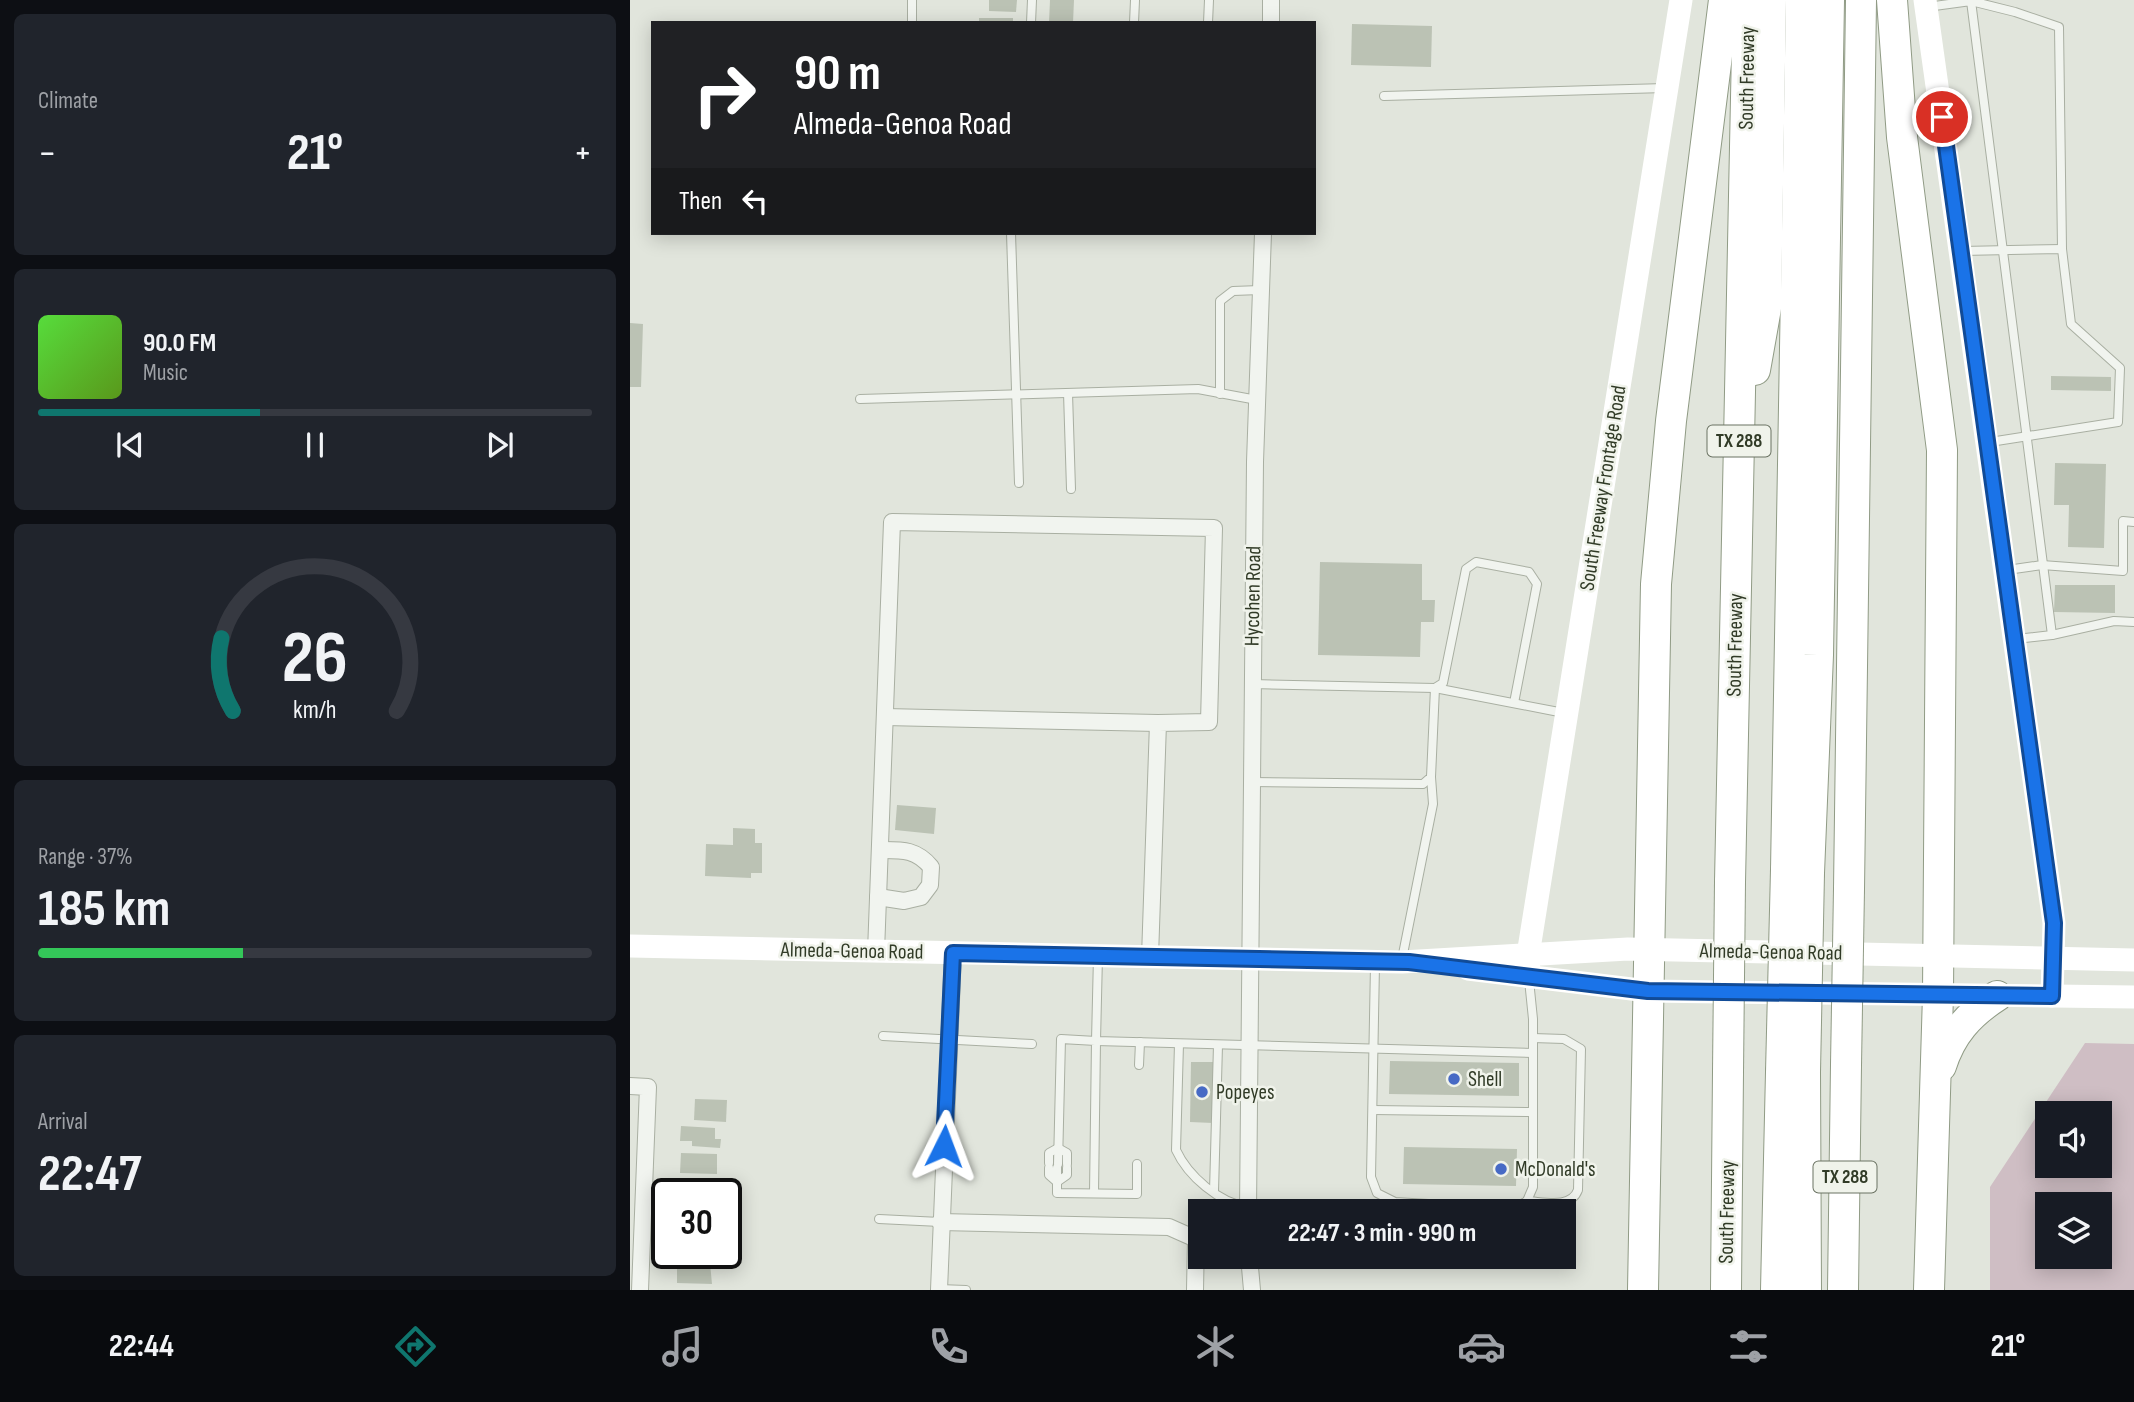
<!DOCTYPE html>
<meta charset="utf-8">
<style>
:root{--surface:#171b24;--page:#20242c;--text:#f1f3f6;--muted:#9ea1a6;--line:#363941;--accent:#0f766e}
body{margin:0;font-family:"Sofia Sans Condensed",sans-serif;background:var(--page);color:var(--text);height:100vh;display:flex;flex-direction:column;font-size:26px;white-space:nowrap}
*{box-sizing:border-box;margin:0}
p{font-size:23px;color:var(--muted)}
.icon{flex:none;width:38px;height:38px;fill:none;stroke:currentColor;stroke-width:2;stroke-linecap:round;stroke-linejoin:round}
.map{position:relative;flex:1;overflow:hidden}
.panel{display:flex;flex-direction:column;gap:14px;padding:14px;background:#0d0f14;width:630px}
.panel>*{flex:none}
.top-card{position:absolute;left:21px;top:21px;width:665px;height:214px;border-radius:0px;box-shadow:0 4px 18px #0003;background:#202124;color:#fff;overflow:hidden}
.controls{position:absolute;left:1405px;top:1101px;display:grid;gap:14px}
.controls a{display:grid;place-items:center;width:77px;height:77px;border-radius:0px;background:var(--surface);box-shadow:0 4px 18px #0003;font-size:35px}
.speed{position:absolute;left:21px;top:1178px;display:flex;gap:14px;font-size:35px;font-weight:700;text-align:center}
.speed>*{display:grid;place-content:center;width:91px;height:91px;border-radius:50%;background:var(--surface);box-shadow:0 4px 18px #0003;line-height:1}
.speed .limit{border:4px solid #111;border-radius:10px;background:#fff;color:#111}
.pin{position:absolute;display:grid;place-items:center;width:60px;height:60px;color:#fff;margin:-30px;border:4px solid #fff;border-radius:50%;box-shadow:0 2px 7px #0007}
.me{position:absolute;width:77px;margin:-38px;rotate:3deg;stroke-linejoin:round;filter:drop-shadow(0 0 5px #0008)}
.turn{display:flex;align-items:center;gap:24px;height:147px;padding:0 28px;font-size:32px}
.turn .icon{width:91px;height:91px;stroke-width:2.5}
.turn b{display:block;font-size:49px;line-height:60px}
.then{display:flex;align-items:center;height:66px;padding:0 28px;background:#0003;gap:14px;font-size:26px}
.big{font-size:52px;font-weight:700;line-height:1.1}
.panel .card{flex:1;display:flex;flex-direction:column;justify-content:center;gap:10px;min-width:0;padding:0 24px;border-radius:10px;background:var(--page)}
.panel .dial{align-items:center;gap:0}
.dial svg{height:182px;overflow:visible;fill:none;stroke:var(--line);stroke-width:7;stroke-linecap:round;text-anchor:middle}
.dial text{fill:var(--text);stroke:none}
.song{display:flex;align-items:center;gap:21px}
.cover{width:84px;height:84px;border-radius:10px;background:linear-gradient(135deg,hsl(110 70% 55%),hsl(90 70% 35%))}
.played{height:7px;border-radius:4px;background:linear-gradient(90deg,var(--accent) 40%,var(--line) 40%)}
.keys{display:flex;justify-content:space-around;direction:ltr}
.heat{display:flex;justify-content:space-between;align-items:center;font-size:38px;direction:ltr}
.charge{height:10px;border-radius:5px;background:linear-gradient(90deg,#34c759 37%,var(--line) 0)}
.trip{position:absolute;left:558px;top:1199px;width:388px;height:70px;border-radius:0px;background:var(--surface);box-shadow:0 4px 18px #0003;font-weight:700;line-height:70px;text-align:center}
.tabs{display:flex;height:112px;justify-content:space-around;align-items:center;background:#090b0e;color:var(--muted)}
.tabs .icon{width:49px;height:49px}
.tabs .selected{color:var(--accent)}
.tabs b{font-size:32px;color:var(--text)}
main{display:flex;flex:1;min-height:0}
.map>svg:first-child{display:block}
</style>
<main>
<section class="panel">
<div class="card"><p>Climate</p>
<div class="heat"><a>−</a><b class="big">21°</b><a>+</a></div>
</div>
<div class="card">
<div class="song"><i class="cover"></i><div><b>90.0 FM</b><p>Music</p></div></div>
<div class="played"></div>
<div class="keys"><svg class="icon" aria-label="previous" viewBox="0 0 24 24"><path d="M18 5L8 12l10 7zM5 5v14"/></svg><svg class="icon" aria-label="pause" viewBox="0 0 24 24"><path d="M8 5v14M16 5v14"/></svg><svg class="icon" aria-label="next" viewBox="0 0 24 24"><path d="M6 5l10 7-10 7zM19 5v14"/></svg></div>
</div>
<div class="card dial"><svg viewBox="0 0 100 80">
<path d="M14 69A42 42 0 1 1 86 69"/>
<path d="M14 69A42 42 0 0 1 9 37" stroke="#0f766e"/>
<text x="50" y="56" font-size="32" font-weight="700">26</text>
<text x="50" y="72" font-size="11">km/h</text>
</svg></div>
<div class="card"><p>Range · 37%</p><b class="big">185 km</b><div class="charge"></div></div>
<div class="card"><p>Arrival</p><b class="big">22:47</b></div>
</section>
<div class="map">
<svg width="1504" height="1290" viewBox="0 0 1504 1290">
<rect width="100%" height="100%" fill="#e1e5dc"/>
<path fill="#cfbec4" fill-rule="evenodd" d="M1455,1043L1504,1044V1290H1360V1187ZM1418,1113H1470V1166H1418ZM1418,1204H1470V1256H1418Z"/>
<g fill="#bbc2b4">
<polygon points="359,0 387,0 386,12 359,11"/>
<polygon points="420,0 444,0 443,23 419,23"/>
<rect x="349" y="18" width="34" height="5"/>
<polygon points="722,24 802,26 801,67 721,65"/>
<polygon points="0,323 13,324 11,387 0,387"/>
<polygon points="1421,376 1481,377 1481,391 1421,390"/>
<polygon points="1425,463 1476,464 1474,548 1438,547 1439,505 1424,505"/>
<polygon points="690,562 792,564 792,600 805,600 804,622 791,622 790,657 688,655"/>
<polygon points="1425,585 1485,585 1485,613 1424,612"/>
<polygon points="267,805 306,808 304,834 265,830"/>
<polygon points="103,828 125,829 125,843 132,843 132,873 121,873 121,878 75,876 76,844 103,845"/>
<polygon points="760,1061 889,1063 889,1096 759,1094"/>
<polygon points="561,1062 584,1062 583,1123 560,1122"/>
<polygon points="65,1099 97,1100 96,1122 64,1120"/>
<polygon points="51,1126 85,1128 85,1139 91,1139 90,1148 62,1146 62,1141 50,1141"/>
<polygon points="774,1147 887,1149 886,1186 773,1184"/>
<polygon points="51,1153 87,1154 87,1174 50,1173"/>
<polygon points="48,1182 94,1183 94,1194 48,1194"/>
<polygon points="60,1253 90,1253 90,1258 59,1256"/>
<polygon points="47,1263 80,1263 82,1284 47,1283"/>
</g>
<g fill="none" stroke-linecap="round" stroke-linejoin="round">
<defs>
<g id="lane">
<polyline points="1341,1 1385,12 1429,27 1432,249"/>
<polyline points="1297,7 1341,1 1422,635 1386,639"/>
<polyline points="282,23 282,0"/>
<polyline points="401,23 402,0"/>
<polyline points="504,23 505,0"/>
<polyline points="578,23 579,0"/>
<polyline points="754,96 1035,88"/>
<polyline points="381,233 389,483"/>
<polyline points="1332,251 1432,249 1441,324 1490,368 1488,422 1360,442"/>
<polyline points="438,393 441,489"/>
<polyline points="590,394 590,301 603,291 630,290"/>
<polyline points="230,399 568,389 627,400"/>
<polyline points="1377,570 1412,565 1493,571 1493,521 1504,522"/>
<polyline points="1422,635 1484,621 1504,622"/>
<polyline points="622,684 805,688 934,713"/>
<polyline points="621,782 793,784 801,777 805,688 813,683 836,569 846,562 899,572 907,584 884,703"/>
<polyline points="468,956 466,1041 903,1053"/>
<polyline points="772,959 803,804 801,777"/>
<polyline points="745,965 741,1177 747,1193 765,1202 883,1209 897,1201 903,1187 903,1019 899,980"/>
<polyline points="253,1036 402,1044"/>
<path d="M549,1044L546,1150C558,1176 589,1203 618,1207"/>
<polyline points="509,1065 510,1042"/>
<polyline points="743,1110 903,1112"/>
<polyline points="419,1163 419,1153 428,1148 437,1153 437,1164"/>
<polyline points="428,1164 431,1039 466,1041 464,1193"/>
<polyline points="419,1168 419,1175 427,1182 437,1175 437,1168"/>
<polyline points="427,1168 427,1193 507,1194 507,1164"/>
<polyline points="584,1191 588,1045"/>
<path d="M897,1201C915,1202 941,1209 948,1190L951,1049L934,1039L903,1038"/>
<polyline points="249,1219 310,1222"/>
<polyline points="309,1289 336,1290"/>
</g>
<g id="street">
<polyline points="641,23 641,0"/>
<polyline points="255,717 528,723"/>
<path d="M248,897L274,901L291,897L300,885L301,867C286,849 272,850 250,850"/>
<polyline points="246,952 262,522 584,528 579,722 528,723 520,957"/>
<polyline points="0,1086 18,1087 10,1290"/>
<polyline points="618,1211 625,462 633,233"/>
<polyline points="310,1222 539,1227 566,1239 565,1290"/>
<polyline points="619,1256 622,1290"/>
<polyline points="309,1290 323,953"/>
</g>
<g id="highway">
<polyline points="1262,0 1272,137 1312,450 1308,995 1299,1290"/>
<polyline points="1125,370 1136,308 1141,0"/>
<polyline points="1156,870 1171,0"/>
<polyline points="1179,873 1188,655 1199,0"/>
<polyline points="1100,882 1118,0"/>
<polyline points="1219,889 1231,0"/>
<path d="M1311,1066C1321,1034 1339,1014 1367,996"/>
<polyline points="1175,1072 1176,1290"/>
<polyline points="1013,1290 1026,584 1041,421 1094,0"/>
<polyline points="1096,1290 1098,1072"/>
<polyline points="1146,1290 1151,1072"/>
<polyline points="1213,1290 1216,1065"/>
</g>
</defs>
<use href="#lane" stroke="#a9afa2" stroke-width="10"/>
<use href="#street" stroke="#a9afa2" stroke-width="18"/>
<use href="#highway" stroke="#909b85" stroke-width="32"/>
<use href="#lane" stroke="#f1f4ef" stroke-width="8"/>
<use href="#street" stroke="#f1f4ef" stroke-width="16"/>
<g stroke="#fff" stroke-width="23">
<polyline points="1295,0 1424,923 1422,996"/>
<polyline points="0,946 772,962 998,949 1504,960"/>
<polyline points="838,969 1018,991 1504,997"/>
<polyline points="899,977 898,955 1051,0"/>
</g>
<use href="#highway" stroke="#fff" stroke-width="30"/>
<defs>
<g id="highway-bridge">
<polyline points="1216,1065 1219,889"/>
<polyline points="1098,1072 1100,882"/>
<polyline points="1151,1072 1156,870"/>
<polyline points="1175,1072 1179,873"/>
</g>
</defs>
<use href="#highway-bridge" stroke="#909b85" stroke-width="32" stroke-linecap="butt"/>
<use href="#highway-bridge" stroke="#fff" stroke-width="30"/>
</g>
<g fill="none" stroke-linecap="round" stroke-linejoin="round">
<defs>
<polyline id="route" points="314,1146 323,953 779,962 1018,991 1422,996 1424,923 1312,117"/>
</defs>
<use href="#route" stroke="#114b97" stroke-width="18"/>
<use href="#route" stroke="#1a73e8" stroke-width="12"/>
</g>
<g fill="#476ac5" stroke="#f0f3eb" stroke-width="2.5">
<circle cx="824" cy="1079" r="7"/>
<circle cx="572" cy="1092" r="7"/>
<circle cx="871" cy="1169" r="7"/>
</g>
<g text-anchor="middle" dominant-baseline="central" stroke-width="5" stroke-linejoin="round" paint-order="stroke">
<g fill="#f0f3eb" stroke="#6a7262" stroke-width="2">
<rect x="1077.5" y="425.5" width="63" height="31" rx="5"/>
<rect x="1183.5" y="1161.5" width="63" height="31" rx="5"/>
</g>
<g font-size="19" font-weight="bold" fill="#313b27">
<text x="1109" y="441">TX 288</text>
<text x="1215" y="1177">TX 288</text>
</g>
<g font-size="21" fill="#313b27" stroke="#f0f3eb">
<text transform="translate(1117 78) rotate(-89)">South Freeway</text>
<text transform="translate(973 488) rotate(-81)">South Freeway Frontage Road</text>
<text transform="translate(623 596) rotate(-89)">Hycohen Road</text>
<text transform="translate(1105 645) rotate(-89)">South Freeway</text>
<text transform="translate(222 951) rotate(1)">Almeda-Genoa Road</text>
<text transform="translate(1141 952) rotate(1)">Almeda-Genoa Road</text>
<text transform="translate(1097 1212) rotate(-89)">South Freeway</text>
</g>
<g font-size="21" fill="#313b27" stroke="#f0f3eb" text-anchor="start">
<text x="838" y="1079">Shell</text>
<text x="586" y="1092">Popeyes</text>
<text x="885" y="1169">McDonald's</text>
</g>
</g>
</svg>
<div class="controls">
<a><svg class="icon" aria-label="sound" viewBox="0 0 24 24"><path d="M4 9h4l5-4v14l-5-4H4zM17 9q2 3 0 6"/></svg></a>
<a><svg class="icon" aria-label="layers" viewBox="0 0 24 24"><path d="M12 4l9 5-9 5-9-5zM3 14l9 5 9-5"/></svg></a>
</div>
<div class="speed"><div class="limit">30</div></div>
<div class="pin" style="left:1312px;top:117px;background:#d93025"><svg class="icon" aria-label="arrive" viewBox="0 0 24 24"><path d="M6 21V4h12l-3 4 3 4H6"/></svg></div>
<svg class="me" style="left:314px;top:1146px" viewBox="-20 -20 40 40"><path d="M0-17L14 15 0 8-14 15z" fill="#1a73e8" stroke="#fff" stroke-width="4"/></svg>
<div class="trip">22:47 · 3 min · 990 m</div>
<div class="top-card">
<div class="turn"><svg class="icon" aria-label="right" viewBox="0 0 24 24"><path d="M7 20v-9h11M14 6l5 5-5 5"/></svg><div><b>90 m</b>Almeda-Genoa Road</div></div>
<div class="then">Then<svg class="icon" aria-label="left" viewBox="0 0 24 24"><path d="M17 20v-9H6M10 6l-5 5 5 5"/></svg></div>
</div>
</div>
</main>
<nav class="tabs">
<b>22:44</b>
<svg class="icon selected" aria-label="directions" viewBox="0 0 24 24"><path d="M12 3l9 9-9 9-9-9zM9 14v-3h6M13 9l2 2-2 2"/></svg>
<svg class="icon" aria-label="music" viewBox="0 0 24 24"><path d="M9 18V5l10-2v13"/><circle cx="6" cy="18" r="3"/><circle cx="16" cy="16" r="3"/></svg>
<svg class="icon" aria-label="phone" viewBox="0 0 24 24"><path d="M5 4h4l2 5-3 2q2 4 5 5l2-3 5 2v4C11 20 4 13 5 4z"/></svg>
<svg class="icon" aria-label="climate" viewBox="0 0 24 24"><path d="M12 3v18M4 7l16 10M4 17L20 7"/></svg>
<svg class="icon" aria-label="car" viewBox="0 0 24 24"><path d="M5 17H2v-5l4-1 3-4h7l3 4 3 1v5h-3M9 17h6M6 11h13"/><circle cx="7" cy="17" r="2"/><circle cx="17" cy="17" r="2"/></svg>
<svg class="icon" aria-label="filters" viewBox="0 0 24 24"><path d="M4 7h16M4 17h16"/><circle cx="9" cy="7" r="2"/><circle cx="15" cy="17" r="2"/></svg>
<b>21°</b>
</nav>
